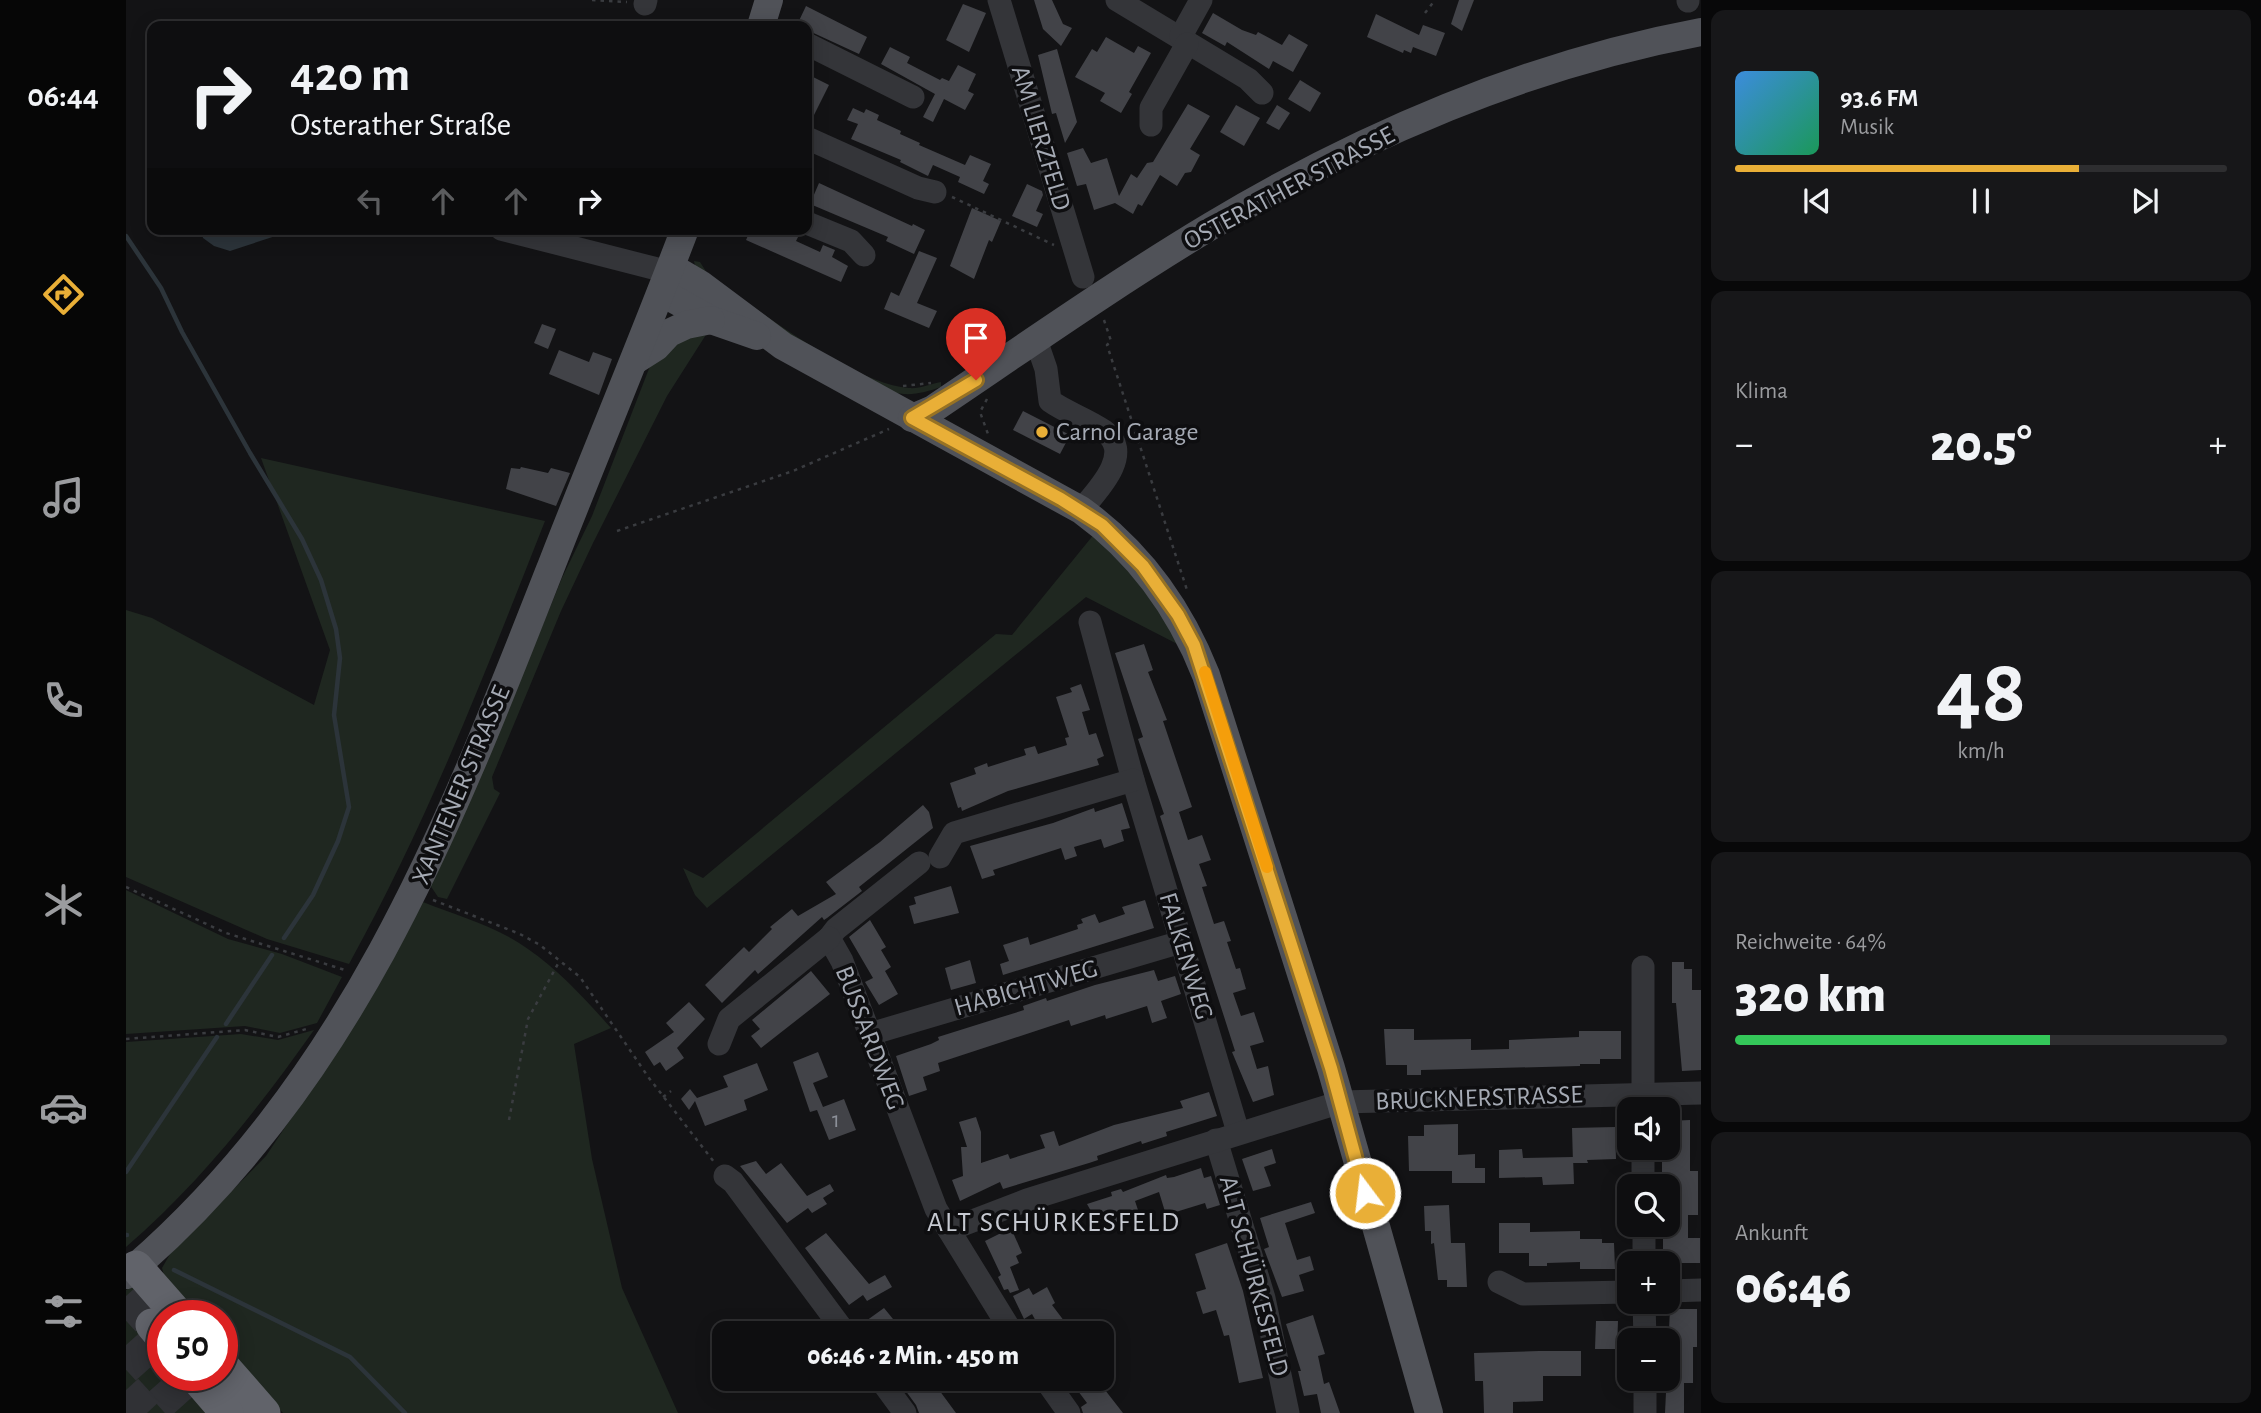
<!DOCTYPE html>
<html lang="de">
<meta charset="utf-8">
<style>
:root{--surface:#0e0e10;--page:#171719;--text:#f1f3f6;--muted:#9b9c9f;--line:#2e2e30;--accent:#e9af37}
body{margin:0;font-family:"Alegreya Sans",sans-serif;background:var(--page);color:var(--text);height:100vh;display:flex;flex-direction:column;font-size:26px;white-space:nowrap}
*{box-sizing:border-box;margin:0}
p{font-size:23px;color:var(--muted)}
.icon{flex:none;width:38px;height:38px;fill:none;stroke:currentColor;stroke-width:2;stroke-linecap:round;stroke-linejoin:round}
.map{position:relative;flex:1;overflow:hidden}
.details{display:flex;flex-direction:column;gap:10px;padding:10px;background:#080809;width:560px}
.details>*{flex:none}
.hud{position:absolute;left:21px;top:21px;width:665px;height:214px;border-radius:14px;box-shadow:0 4px 18px #0003,0 0 0 2px var(--line);background:#0e0e10;color:var(--text);overflow:hidden}
.controls{position:absolute;left:1491px;top:1097px;display:grid;gap:14px}
.controls a{display:grid;place-items:center;width:63px;height:63px;border-radius:14px;background:var(--surface);box-shadow:0 4px 18px #0003,0 0 0 2px var(--line);font-size:35px}
.speed{position:absolute;left:21px;top:1300px;display:flex;gap:14px;font-size:35px;font-weight:700;text-align:center}
.speed>*{display:grid;place-content:center;width:91px;height:91px;border-radius:50%;background:var(--surface);box-shadow:0 4px 18px #0003,0 0 0 2px var(--line);line-height:1}
.speed .limit{border:10px solid #d22;background:#fff;color:#111}
.pin{position:absolute;display:grid;place-items:center;width:60px;height:60px;color:#fff;margin:-72px -30px;border-radius:50% 50% 50% 0;rotate:-45deg;box-shadow:0 0 7px #0007}
.pin .icon{rotate:45deg}
.me{position:absolute;width:77px;margin:-38px;rotate:345deg;stroke-linejoin:round;filter:drop-shadow(0 0 5px #0008)}
.turn{display:flex;align-items:center;gap:24px;height:147px;padding:0 28px;font-size:32px}
.turn .icon{width:91px;height:91px;stroke-width:2.5}
.turn b{display:block;font-size:49px;line-height:60px}
.lanes{display:flex;align-items:center;height:66px;padding:0 28px;background:#0003;justify-content:center;gap:35px;direction:ltr}
.lanes .off{opacity:.35}
.big{font-size:52px;font-weight:800;line-height:1.1}
.details .widget{flex:1;display:flex;flex-direction:column;justify-content:center;gap:10px;min-width:0;padding:0 24px;border-radius:14px;background:var(--page)}
.details .dial{align-items:center;gap:0}
.dial b{font-size:91px;line-height:1}
.song{display:flex;align-items:center;gap:21px}
.cover{width:84px;height:84px;border-radius:10px;background:linear-gradient(135deg,hsl(210 70% 55%),hsl(150 70% 35%))}
.played{height:7px;border-radius:4px;background:linear-gradient(90deg,var(--accent) 70%,var(--line) 70%)}
.keys{display:flex;justify-content:space-around;direction:ltr}
.heat{display:flex;justify-content:space-between;align-items:center;font-size:38px;direction:ltr}
.charge{height:10px;border-radius:5px;background:linear-gradient(90deg,#34c759 64%,var(--line) 0)}
.trip{position:absolute;left:586px;top:1321px;width:402px;height:70px;border-radius:14px;background:var(--surface);box-shadow:0 4px 18px #0003,0 0 0 2px var(--line);font-weight:800;line-height:70px;text-align:center}
main{display:flex;flex:1;min-height:0}
.menu{display:flex;flex-direction:column;width:126px;justify-content:space-around;align-items:center;background:#060606;color:var(--muted)}
.menu .icon{width:49px;height:49px}
.menu .current{color:var(--accent)}
.menu b{font-size:32px;color:var(--text)}
.map>svg:first-child{display:block}
</style>
<main>
<nav class="menu">
<b>06:44</b>
<svg class="icon current" aria-label="directions" viewBox="0 0 24 24"><path d="M12 3l9 9-9 9-9-9zM9 14v-3h6M13 9l2 2-2 2"/></svg>
<svg class="icon" aria-label="music" viewBox="0 0 24 24"><path d="M9 18V5l10-2v13"/><circle cx="6" cy="18" r="3"/><circle cx="16" cy="16" r="3"/></svg>
<svg class="icon" aria-label="phone" viewBox="0 0 24 24"><path d="M5 4h4l2 5-3 2q2 4 5 5l2-3 5 2v4C11 20 4 13 5 4z"/></svg>
<svg class="icon" aria-label="climate" viewBox="0 0 24 24"><path d="M12 3v18M4 7l16 10M4 17L20 7"/></svg>
<svg class="icon" aria-label="car" viewBox="0 0 24 24"><path d="M5 17H2v-5l4-1 3-4h7l3 4 3 1v5h-3M9 17h6M6 11h13"/><circle cx="7" cy="17" r="2"/><circle cx="17" cy="17" r="2"/></svg>
<svg class="icon" aria-label="filters" viewBox="0 0 24 24"><path d="M4 7h16M4 17h16"/><circle cx="9" cy="7" r="2"/><circle cx="15" cy="17" r="2"/></svg>
</nav>
<div class="map">
<svg width="1575" height="1413" viewBox="0 0 1575 1413">
<rect width="100%" height="100%" fill="#131315"/>
<g fill="#1f2720">
<path d="M568,261L574,262L581,273L597,287C643,316 729,384 783,388C793,389 804,384 815,382V387C803,391 790,395 778,394C729,391 613,300 570,270Z"/>
<polygon points="583,330 541,396 467,543 435,611 366,777 368,789 374,793 321,899 312,897 304,885 374,729 436,578 466,516 524,366 536,348"/>
<path d="M135,458L419,521C360,671 301,823 223,964L141,939L0,877V610L26,618L188,705L204,650Z"/>
<polygon points="969,533 1009,571 1059,648 960,597 581,908 569,895 557,868 577,878 870,634 886,635"/>
<polygon points="0,890 102,939 156,954 216,977 191,1023 154,1033 119,1026 0,1034"/>
<path d="M297,902C332,916 372,927 402,949C434,971 459,999 485,1028L448,1044L466,1159L496,1288L552,1413H157L96,1347V1316H68L41,1287L36,1268L44,1254L140,1156L250,990Z"/>
<path d="M188,1030C132,1109 74,1183 0,1247V1042L115,1034L152,1040Z"/>
<polygon points="6,1286 37,1316 37,1376 96,1376 128,1413 0,1413 0,1290"/>
</g>
<polygon fill="#2c343a" points="75,229 171,229 104,251 88,246 77,238"/>
<g fill="none" stroke-linecap="round" stroke-linejoin="round">
<g stroke="#2c343a" stroke-width="4.5">
<polyline points="0,236 35,288 56,332 124,453 176,539 195,580 210,629 214,658 208,715 223,807 212,841 187,895 158,938"/>
<polyline points="100,1024 146,955"/>
<polyline points="0,1172 91,1037"/>
<polyline points="0,1235 1,1235"/>
<polyline points="48,1270 224,1357 279,1413"/>
</g>
</g>
<g fill="#424348">
<polygon points="908,0 926,0 937,24 946,28 935,46 917,29"/>
<polygon points="1333,0 1348,0 1336,31 1325,24"/>
<polygon points="837,4 860,13 843,52 820,40"/>
<polygon points="680,6 741,37 733,54 681,30 681,26 671,25"/>
<polygon points="1087,13 1116,30 1130,35 1132,32 1156,45 1163,34 1182,45 1167,72 1147,61 1143,69 1101,42 1099,46 1076,33"/>
<polygon points="1250,14 1293,35 1297,25 1319,33 1310,56 1287,47 1285,53 1278,50 1277,53 1241,37"/>
<polygon points="980,37 1008,53 1012,46 1025,53 1003,92 1006,94 995,113 974,101 979,93 949,77 966,49 971,52"/>
<polygon points="764,47 784,57 781,63 814,80 816,78 823,81 832,65 850,74 842,91 848,94 839,110 818,99 807,122 797,117 809,94 755,64"/>
<polygon points="931,49 951,122 939,143 930,113 926,114 912,55"/>
<polygon points="681,74 703,85 683,125 681,124"/>
<polygon points="1174,80 1195,93 1184,112 1162,99"/>
<polygon points="1062,104 1084,116 1064,149 1074,155 1065,172 1059,173 1051,186 1034,175 1016,206 1012,204 1007,214 989,203 968,210 960,184 951,186 941,153 957,148 965,163 981,158 993,196 1005,174 1011,178 1021,163 1027,162"/>
<polygon points="1110,105 1134,118 1118,146 1094,132"/>
<polygon points="1151,105 1164,113 1153,130 1140,123"/>
<polygon points="727,108 738,113 740,109 753,115 751,120 775,131 774,134 794,143 793,145 839,165 844,155 865,164 857,181 863,184 858,194 832,182 834,177 807,165 802,176 774,162 775,160 725,139 732,124 721,120"/>
<polygon points="693,183 786,226 787,224 799,230 788,254 760,241 762,237 684,204"/>
<polygon points="901,184 916,191 917,195 910,211 917,214 911,227 886,216"/>
<polygon points="846,208 875,221 866,242 863,240 848,279 824,266"/>
<polygon points="625,229 639,229 653,236 656,229 659,229 673,235 670,241 694,252 697,245 709,250 706,257 722,266 715,282 620,240"/>
<polygon points="793,251 811,258 791,303 811,311 803,328 758,309 765,292 773,296"/>
<polygon points="416,324 430,329 422,349 408,343"/>
<polygon points="433,350 463,362 467,352 486,359 473,395 423,374"/>
<polygon points="897,411 944,435 934,454 887,430"/>
<polygon points="395,467 422,473 425,468 444,473 430,506 380,489 385,468 394,469"/>
<polygon points="1018,644 1027,670 1022,672 1041,720 1037,721 1066,807 1053,812 1062,840 1076,835 1085,860 1073,864 1081,886 1076,887 1088,924 1098,921 1105,941 1101,942 1110,969 1114,968 1120,989 1107,993 1115,1016 1128,1012 1138,1042 1124,1046 1131,1069 1142,1066 1148,1095 1127,1102 1106,1052 1109,1051 1034,816 1038,814 1012,739 1017,737 989,653"/>
<polygon points="955,684 964,710 956,712 963,735 970,733 978,756 971,759 973,765 882,791 836,811 835,807 832,808 824,783 850,774 848,768 861,763 862,767 900,755 898,749 909,746 912,754 941,745 939,738 943,737 930,697 946,692 944,688"/>
<polygon points="996,803 1004,828 995,830 998,841 978,848 975,839 948,847 951,856 939,860 935,848 867,870 869,875 856,879 844,846 927,823 968,808 969,812"/>
<polygon points="797,805 803,812 807,828 733,887 736,891 701,918 698,920 696,917 632,974 629,970 596,1003 579,985 618,947 623,952 646,929 644,927 666,909 672,916 710,894 700,882 754,842"/>
<polygon points="825,886 833,913 788,924 783,906 790,904 788,897"/>
<polygon points="1019,900 1028,928 877,975 874,964 883,961 877,945 902,937 904,945 952,929 951,925 957,923 955,919 969,914 973,923 999,914 996,907"/>
<polygon points="744,920 760,947 755,950 765,967 759,971 772,994 753,1005 739,982 747,978 723,937"/>
<polygon points="844,960 850,983 825,990 819,968"/>
<polygon points="1546,962 1558,962 1558,969 1566,969 1566,990 1575,990 1575,1070 1556,1071 1550,1003 1546,1003"/>
<polygon points="1028,970 1032,981 1049,976 1055,994 1035,1001 1041,1018 1026,1023 1021,1006 980,1019 979,1015 945,1026 943,1020 812,1063 814,1071 797,1077 801,1090 783,1096 770,1056 805,1044 813,1040 812,1037 898,1010 897,1006 920,998 921,1001 969,985"/>
<polygon points="685,971 704,994 635,1048 625,1036 634,1029 626,1020"/>
<polygon points="563,1002 579,1019 551,1048 558,1058 540,1071 534,1062 528,1066 519,1052 548,1032 540,1023"/>
<polygon points="1258,1029 1288,1029 1288,1040 1345,1039 1345,1050 1383,1049 1383,1040 1453,1037 1453,1031 1495,1031 1495,1059 1474,1059 1474,1064 1454,1064 1454,1066 1295,1070 1295,1075 1281,1075 1281,1065 1260,1065"/>
<polygon points="692,1052 702,1077 687,1083 697,1107 718,1099 730,1130 703,1140 691,1110 684,1112 667,1062"/>
<polygon points="631,1063 642,1090 618,1100 621,1110 579,1126 569,1101 563,1110 555,1099 564,1089 571,1098 602,1087 597,1076"/>
<polygon points="1083,1092 1091,1116 1040,1132 1041,1136 1016,1144 1015,1141 971,1156 972,1160 963,1163 877,1189 874,1182 834,1201 826,1180 837,1176 835,1147 841,1147 833,1122 850,1117 855,1132 855,1163 882,1154 884,1159 919,1148 914,1135 928,1131 933,1146 988,1125 1057,1108 1054,1101"/>
<polygon points="1564,1120 1564,1171 1572,1171 1572,1215 1562,1215 1562,1238 1574,1238 1574,1263 1537,1263 1537,1225 1542,1225 1542,1186 1536,1186 1536,1148 1542,1148 1542,1121"/>
<polygon points="1332,1124 1332,1155 1349,1154 1349,1168 1359,1168 1359,1183 1326,1183 1326,1171 1283,1171 1282,1136 1298,1136 1298,1125"/>
<polygon points="1489,1127 1490,1159 1461,1160 1462,1163 1447,1163 1446,1128"/>
<polygon points="1146,1149 1150,1163 1138,1167 1145,1186 1127,1191 1116,1159"/>
<polygon points="1396,1149 1397,1158 1447,1157 1448,1184 1417,1185 1416,1177 1373,1178 1373,1150"/>
<polygon points="630,1161 640,1174 655,1163 681,1196 704,1184 708,1191 697,1198 701,1204 686,1213 682,1208 661,1223 614,1166"/>
<polygon points="1075,1168 1078,1178 1085,1176 1094,1205 1081,1209 1079,1203 1040,1215 1033,1192 1009,1201 1014,1216 985,1225 983,1217 970,1220 961,1204 986,1196 985,1192 995,1189 997,1192 1040,1175 1041,1178 1048,1177"/>
<polygon points="1185,1202 1189,1213 1159,1223 1171,1260 1184,1256 1188,1270 1173,1275 1178,1291 1156,1297 1138,1249 1143,1247 1134,1218"/>
<polygon points="1323,1205 1325,1243 1339,1243 1341,1287 1321,1287 1321,1280 1312,1280 1308,1243 1305,1244 1305,1231 1299,1231 1298,1206"/>
<polygon points="1373,1223 1404,1223 1404,1232 1454,1231 1454,1239 1476,1239 1476,1243 1488,1243 1489,1269 1454,1269 1454,1262 1421,1263 1421,1266 1403,1266 1403,1253 1373,1253"/>
<polygon points="885,1228 896,1253 890,1256 893,1263 884,1267 893,1290 884,1293 882,1289 878,1290 872,1277 875,1275 859,1241"/>
<polygon points="700,1233 743,1284 759,1275 766,1287 741,1301 737,1295 723,1305 679,1248"/>
<polygon points="1101,1243 1117,1291 1137,1378 1113,1383 1103,1335 1098,1336 1090,1310 1077,1314 1070,1292 1080,1289 1069,1254"/>
<polygon points="921,1287 929,1303 926,1305 948,1334 917,1334 906,1314 898,1319 887,1296 903,1288 907,1295"/>
<polygon points="758,1308 767,1319 763,1322 772,1334 734,1334 733,1329 741,1323 740,1321"/>
<polygon points="1544,1309 1571,1309 1571,1347 1567,1347 1567,1383 1558,1383 1558,1413 1539,1413"/>
<polygon points="1187,1315 1199,1354 1192,1356 1198,1384 1203,1382 1214,1413 1195,1413 1191,1394 1178,1396 1172,1371 1175,1371 1160,1324"/>
<polygon points="1470,1321 1492,1321 1491,1349 1469,1349"/>
<polygon points="1413,1351 1455,1351 1455,1376 1417,1376 1417,1401 1387,1402 1387,1413 1358,1413 1357,1381 1349,1381 1348,1353"/>
<polygon points="771,1379 805,1379 830,1413 793,1413 790,1405"/>
<polygon points="943,1379 978,1379 984,1386 979,1390 997,1413 957,1413 955,1407 961,1403"/>
</g>
<g fill="none" stroke-linecap="round" stroke-linejoin="round">
<g stroke="#303135" stroke-width="33" stroke-dasharray="33 17" stroke-linecap="butt">
<polyline points="0,1296 26,1325"/>
<polyline points="0,1345 61,1413"/>
<polyline points="0,1390 21,1413"/>
</g>
<g stroke="#3a3c40" stroke-width="2.5" stroke-dasharray="3.5 5" stroke-linecap="butt">
<polyline points="466,0 501,2"/>
<polyline points="1299,13 1309,0"/>
<polyline points="826,197 928,245"/>
<polyline points="978,320 985,341 981,345 1061,590"/>
<polyline points="777,386 805,383"/>
<polyline points="861,399 854,412 862,434"/>
<polyline points="491,531 667,471 763,429"/>
<polyline points="0,887 100,933 219,970"/>
<polyline points="307,900 394,934 414,945 454,977 523,1078 588,1162"/>
<polyline points="0,1039 119,1030 152,1037 184,1028"/>
<polyline points="537,1097 545,1091"/>
<polyline points="383,1120 402,1019 434,960"/>
</g>
<g stroke="#343539" stroke-width="23">
<polyline points="873,0 957,277"/>
<polyline points="991,0 1122,79 1136,93"/>
<polyline points="1562,1 1562,0"/>
<polyline points="519,4 520,0"/>
<polyline points="1055,36 1075,0"/>
<polyline points="681,44 787,97"/>
<polyline points="1025,125 1025,108 1061,44"/>
<polyline points="681,138 792,188 809,192"/>
<polyline points="681,223 725,241 738,255"/>
<polyline points="375,229 543,272"/>
<path d="M910,340L920,369L924,401C941,413 961,419 978,431C1009,453 971,491 955,510"/>
<polyline points="964,622 1007,780 1112,1132"/>
<polyline points="814,857 828,833 1007,780"/>
<polyline points="793,863 710,929 703,938 716,961 810,1209 887,1334"/>
<polyline points="744,1034 1055,942"/>
<polyline points="593,1044 603,1019 703,938"/>
<polyline points="1517,1110 1517,967"/>
<polyline points="1090,1140 1138,1298 1162,1413"/>
<polyline points="1517,1148 1517,1186"/>
<polyline points="599,1176 607,1182 720,1334"/>
<polyline points="1518,1225 1518,1264"/>
<polyline points="823,1230 901,1200 1215,1102 1575,1093"/>
<polyline points="1373,1282 1397,1294 1503,1292"/>
<polyline points="1542,1291 1575,1290"/>
<polyline points="1518,1302 1519,1340"/>
<polyline points="754,1379 779,1413"/>
<polyline points="919,1379 943,1413"/>
<polyline points="1519,1379 1519,1413"/>
</g>
<g stroke="#505258" stroke-width="28">
<polyline points="635,26 643,0"/>
<path d="M545,267L574,284L657,346L955,510C1013,552 1054,609 1080,675L1205,1068L1303,1413"/>
<polyline points="535,292 585,320 631,336"/>
<polyline points="508,361 530,347 543,333 560,325 585,320"/>
<path d="M786,418L807,409C899,347 990,283 1085,226C1235,136 1403,64 1575,32"/>
<path d="M0,1275C225,1083 323,827 428,559C471,449 517,340 559,229"/>
</g>
<g stroke="#61636a" stroke-width="33">
<polyline points="10,1267 53,1316"/>
<polyline points="26,1325 37,1338"/>
<polyline points="96,1365 138,1413"/>
<polyline points="69,1376 101,1413"/>
</g>
</g>
<g fill="none" stroke-linecap="round" stroke-linejoin="round">
<defs>
<polyline id="route" points="850,380 786,418 935,499 976,525 1017,566 1052,615 1068,645 1205,1068 1239,1193"/>
</defs>
<use href="#route" stroke="#977224" stroke-width="18"/>
<use href="#route" stroke="#e9af37" stroke-width="12"/>
<polyline stroke="#f59e0b" stroke-width="12" points="1079,672 1141,867"/>
</g>
<circle fill="#e9af37" stroke="#0e0e10" stroke-width="2.5" cx="916" cy="432" r="7"/>
<g text-anchor="middle" dominant-baseline="central" stroke-width="7" stroke-linejoin="round" paint-order="stroke">
<g font-size="23" fill="#8c9099">
<text x="710" y="1120">1</text>
</g>
<g font-size="26" fill="#a5aab4" stroke="#0e0e10">
<text transform="translate(915 138) rotate(73)">AM LIERZFELD</text>
<text transform="translate(1163 188) rotate(-28)">OSTERATHER STRASSE</text>
<text transform="translate(335 785) rotate(-67)">XANTENER STRASSE</text>
<text transform="translate(1060 956) rotate(73)">FALKENWEG</text>
<text transform="translate(900 988) rotate(-16)">HABICHTWEG</text>
<text transform="translate(744 1038) rotate(69)">BUSSARDWEG</text>
<text transform="translate(1353 1098) rotate(-2)">BRUCKNERSTRASSE</text>
<text transform="translate(1128 1276) rotate(75)">ALT SCHÜRKESFELD</text>
</g>
<g font-size="26" fill="#a5aab4" stroke="#0e0e10" text-anchor="start">
<text x="930" y="432">Carnol Garage</text>
</g>
<g font-size="28" letter-spacing="2" fill="#c6c9d1" stroke="#0e0e10">
<text x="928" y="1223">ALT SCHÜRKESFELD</text>
</g>
</g>
</svg>
<div class="controls">
<a><svg class="icon" aria-label="sound" viewBox="0 0 24 24"><path d="M4 9h4l5-4v14l-5-4H4zM17 9q2 3 0 6"/></svg></a>
<a><svg class="icon" aria-label="search" viewBox="0 0 24 24"><circle cx="10" cy="10" r="6"/><path d="M15 15l6 6"/></svg></a>
<a>+</a>
<a>−</a>
</div>
<div class="speed"><div class="limit">50</div></div>
<div class="pin" style="left:850px;top:380px;background:#d93025"><svg class="icon" aria-label="arrive" viewBox="0 0 24 24"><path d="M6 21V4h12l-3 4 3 4H6"/></svg></div>
<svg class="me" style="left:1239px;top:1193px" viewBox="-20 -20 40 40"><circle r="17" fill="#e9af37" stroke="#fff" stroke-width="3"/><path d="M0-11L8 9 0 5-8 9z" fill="#fff"/></svg>
<div class="trip">06:46 · 2 Min. · 450 m</div>
<div class="hud">
<div class="turn"><svg class="icon" aria-label="right" viewBox="0 0 24 24"><path d="M7 20v-9h11M14 6l5 5-5 5"/></svg><div><b>420 m</b>Osterather Straße</div></div>
<div class="lanes"><svg class="icon off" aria-label="left" viewBox="0 0 24 24"><path d="M17 20v-9H6M10 6l-5 5 5 5"/></svg><svg class="icon off" aria-label="ahead" viewBox="0 0 24 24"><path d="M12 20V5M6 11l6-6 6 6"/></svg><svg class="icon off" aria-label="ahead" viewBox="0 0 24 24"><path d="M12 20V5M6 11l6-6 6 6"/></svg><svg class="icon" aria-label="right" viewBox="0 0 24 24"><path d="M7 20v-9h11M14 6l5 5-5 5"/></svg></div>
</div>
</div>
<section class="details">
<div class="widget">
<div class="song"><i class="cover"></i><div><b>93.6 FM</b><p>Musik</p></div></div>
<div class="played"></div>
<div class="keys"><svg class="icon" aria-label="previous" viewBox="0 0 24 24"><path d="M18 5L8 12l10 7zM5 5v14"/></svg><svg class="icon" aria-label="pause" viewBox="0 0 24 24"><path d="M8 5v14M16 5v14"/></svg><svg class="icon" aria-label="next" viewBox="0 0 24 24"><path d="M6 5l10 7-10 7zM19 5v14"/></svg></div>
</div>
<div class="widget"><p>Klima</p>
<div class="heat"><a>−</a><b class="big">20.5°</b><a>+</a></div>
</div>
<div class="widget dial"><b>48</b><p>km/h</p></div>
<div class="widget"><p>Reichweite · 64%</p><b class="big">320 km</b><div class="charge"></div></div>
<div class="widget"><p>Ankunft</p><b class="big">06:46</b></div>
</section>
</main>
